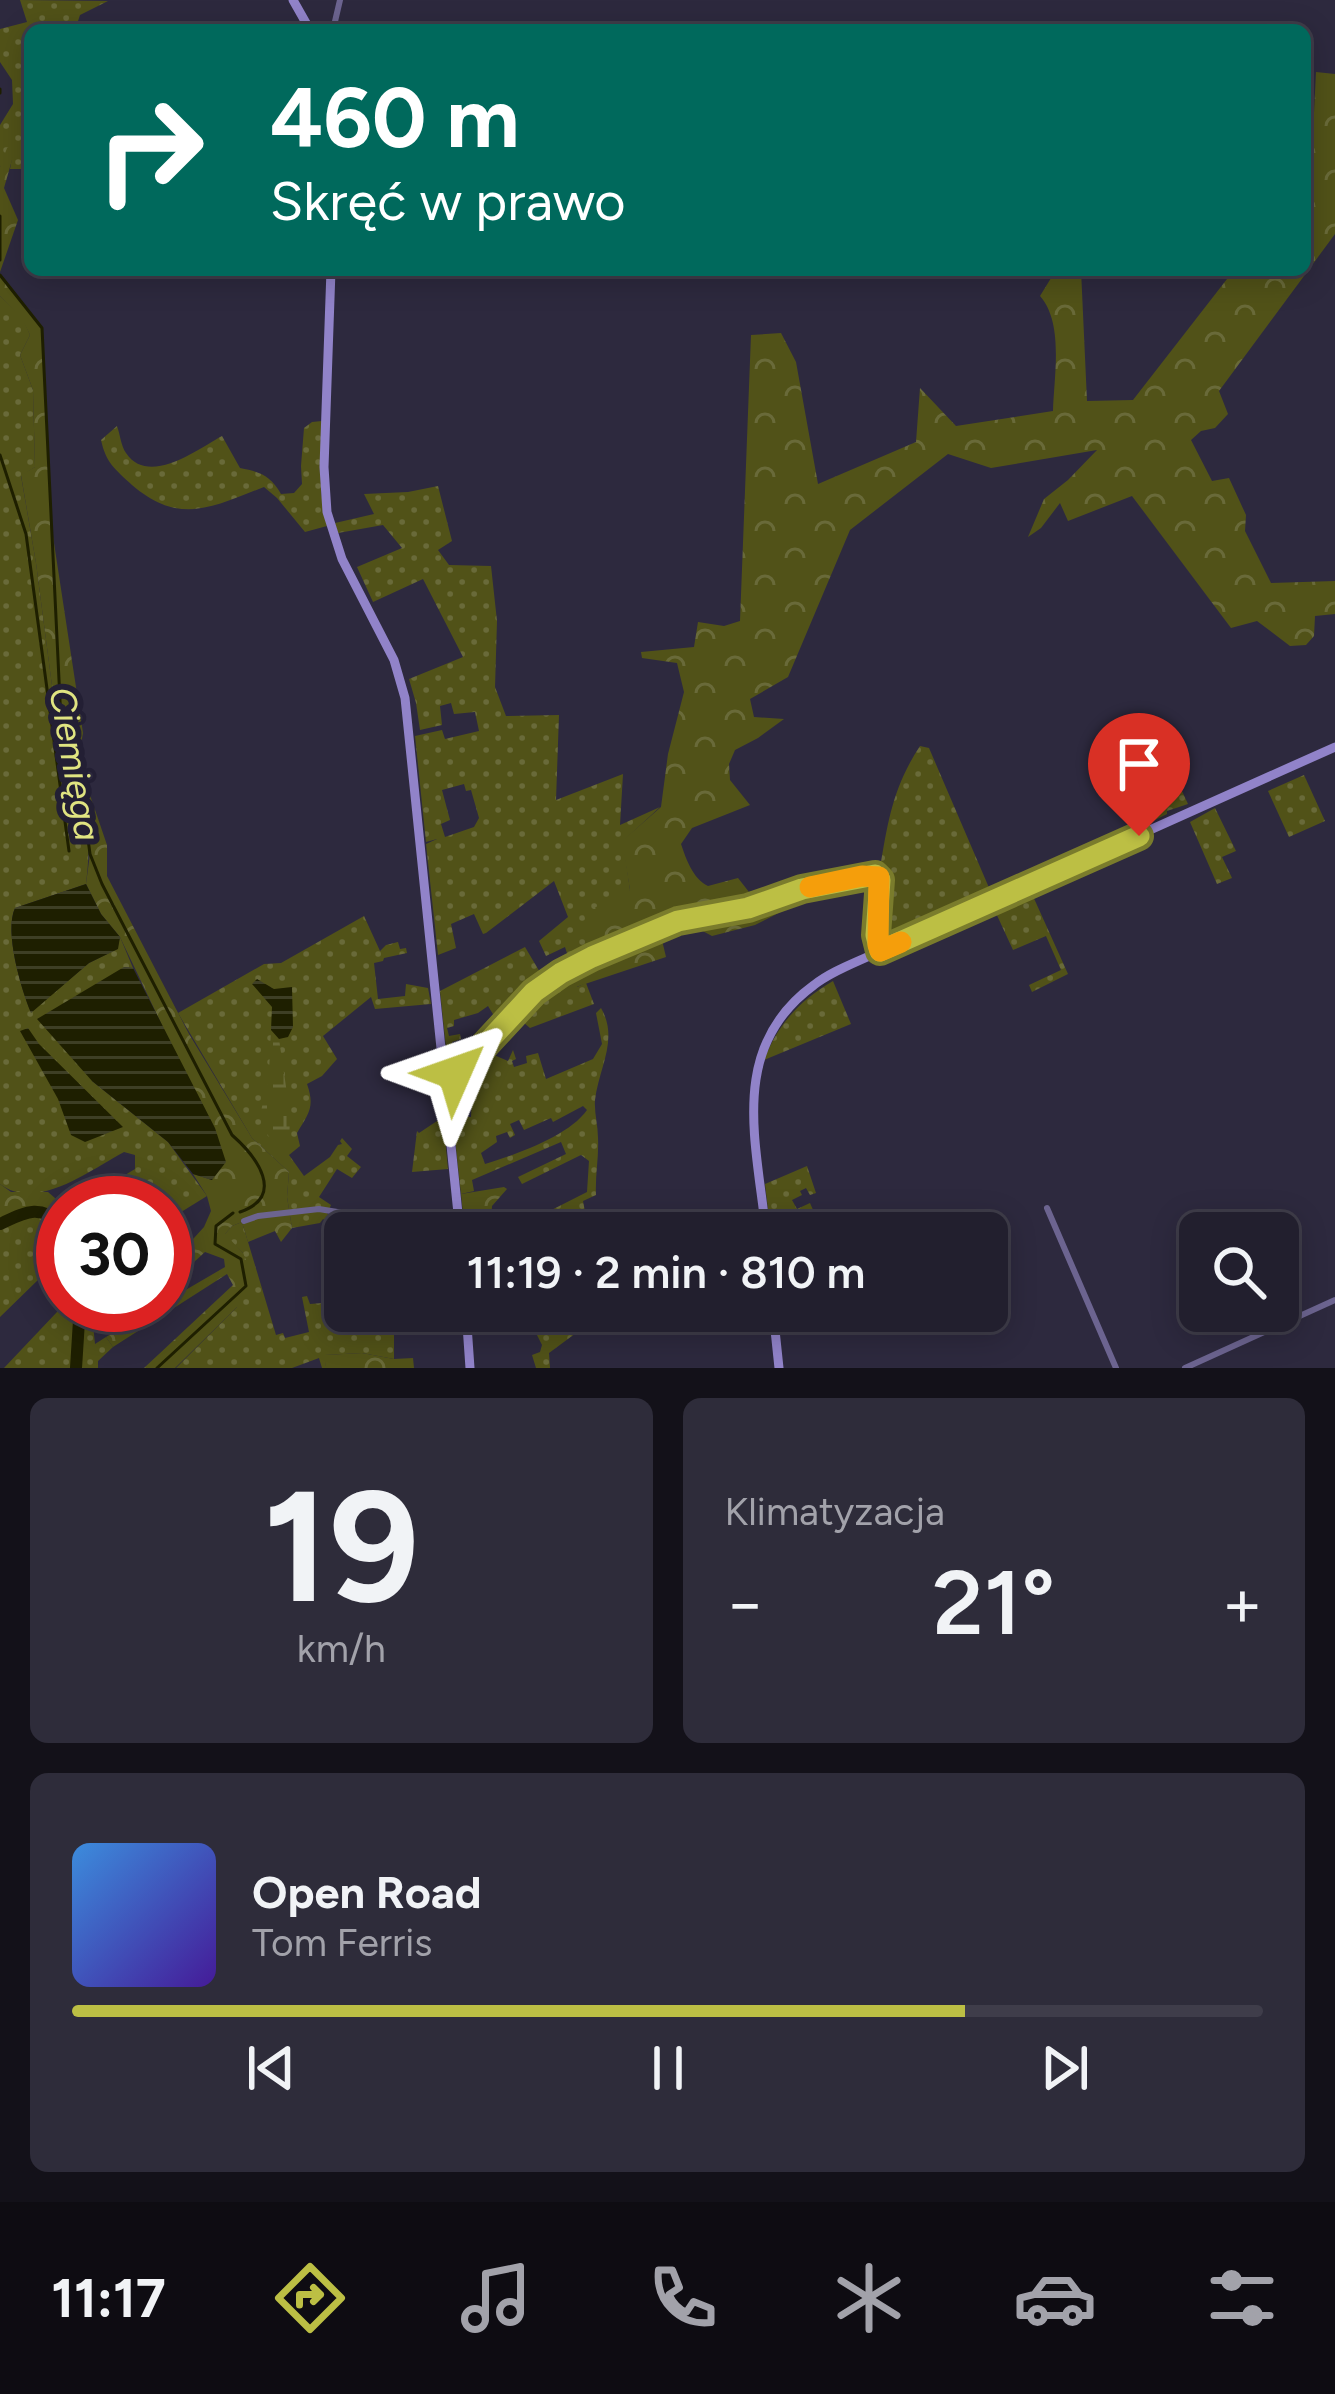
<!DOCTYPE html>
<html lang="pl">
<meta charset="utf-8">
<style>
:root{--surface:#221f2e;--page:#2e2c3a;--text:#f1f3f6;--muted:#a2a2aa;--line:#3f3d4a;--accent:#bcbf44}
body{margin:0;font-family:Figtree,sans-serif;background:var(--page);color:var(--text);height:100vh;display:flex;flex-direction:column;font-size:45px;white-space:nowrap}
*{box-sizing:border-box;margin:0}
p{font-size:39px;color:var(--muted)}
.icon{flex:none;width:66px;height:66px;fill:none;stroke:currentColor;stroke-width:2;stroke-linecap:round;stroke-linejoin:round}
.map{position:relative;height:1368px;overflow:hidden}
.details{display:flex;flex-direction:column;gap:30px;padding:30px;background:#131119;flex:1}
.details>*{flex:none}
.guide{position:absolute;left:24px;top:24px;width:1287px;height:252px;border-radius:18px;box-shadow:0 6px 30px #0003,0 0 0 3px var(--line);background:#00695c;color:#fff;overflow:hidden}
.fabs{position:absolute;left:1179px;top:1212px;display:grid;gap:24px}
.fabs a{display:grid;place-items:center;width:120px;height:120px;border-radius:18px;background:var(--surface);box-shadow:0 6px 30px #0003,0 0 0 3px var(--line);font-size:60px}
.speed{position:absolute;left:36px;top:1176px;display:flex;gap:24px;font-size:60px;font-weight:700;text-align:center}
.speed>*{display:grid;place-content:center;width:156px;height:156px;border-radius:50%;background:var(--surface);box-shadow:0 6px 30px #0003,0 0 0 3px var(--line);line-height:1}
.speed .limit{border:18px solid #d22;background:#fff;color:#111}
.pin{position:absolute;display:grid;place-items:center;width:102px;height:102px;color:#fff;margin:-123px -51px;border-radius:50% 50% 50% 0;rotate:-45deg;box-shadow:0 0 12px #0007}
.pin .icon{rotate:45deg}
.me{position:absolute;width:132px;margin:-66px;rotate:47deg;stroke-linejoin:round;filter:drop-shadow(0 0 9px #0008)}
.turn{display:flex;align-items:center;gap:42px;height:252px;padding:0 48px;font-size:54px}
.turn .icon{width:156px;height:156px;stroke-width:2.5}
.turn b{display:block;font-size:84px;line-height:102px}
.big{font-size:90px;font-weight:600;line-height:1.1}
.details .widget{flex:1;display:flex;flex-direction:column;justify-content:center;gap:18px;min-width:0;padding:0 42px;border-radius:18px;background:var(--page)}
.details .dial{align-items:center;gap:0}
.dial b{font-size:156px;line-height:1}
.song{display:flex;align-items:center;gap:36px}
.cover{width:144px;height:144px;border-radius:18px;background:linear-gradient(135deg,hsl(210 70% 55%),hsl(260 70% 35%))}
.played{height:12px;border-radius:6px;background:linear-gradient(90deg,var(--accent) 75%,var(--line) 75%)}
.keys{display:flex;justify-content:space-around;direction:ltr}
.heat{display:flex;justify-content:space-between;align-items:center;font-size:66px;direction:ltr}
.details .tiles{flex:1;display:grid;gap:30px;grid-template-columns:1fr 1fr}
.widget:last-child{grid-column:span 2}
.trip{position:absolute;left:324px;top:1212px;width:684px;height:120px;border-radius:18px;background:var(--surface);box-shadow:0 6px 30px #0003,0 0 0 3px var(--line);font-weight:600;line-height:120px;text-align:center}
.menu{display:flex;height:192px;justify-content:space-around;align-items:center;background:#0e0c12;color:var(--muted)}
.menu .icon{width:84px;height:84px}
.menu .active{color:var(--accent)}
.menu b{font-size:54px;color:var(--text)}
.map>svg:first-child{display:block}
</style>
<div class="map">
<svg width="1335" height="1368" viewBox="0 0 1335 1368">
<defs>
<pattern id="grass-dots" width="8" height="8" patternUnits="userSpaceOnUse" patternTransform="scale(3)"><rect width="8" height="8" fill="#515218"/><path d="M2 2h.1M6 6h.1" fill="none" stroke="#696a39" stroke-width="1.8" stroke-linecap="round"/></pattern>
<pattern id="forest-crowns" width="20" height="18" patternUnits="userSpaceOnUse" patternTransform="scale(3)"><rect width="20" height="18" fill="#515218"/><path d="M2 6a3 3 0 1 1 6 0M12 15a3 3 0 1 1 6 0" fill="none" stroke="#696a39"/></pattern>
<pattern id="wetland-marsh" width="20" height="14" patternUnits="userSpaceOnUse" patternTransform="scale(3)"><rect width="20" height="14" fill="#515218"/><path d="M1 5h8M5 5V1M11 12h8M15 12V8" fill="none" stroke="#696a39"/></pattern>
<pattern id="water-rules" width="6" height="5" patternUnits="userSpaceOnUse" patternTransform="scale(3)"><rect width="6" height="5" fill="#1e1f00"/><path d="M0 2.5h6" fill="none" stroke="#3e3f25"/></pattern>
</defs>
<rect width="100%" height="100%" fill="#2d293e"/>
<g fill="url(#grass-dots)" fill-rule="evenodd">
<polygon points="20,0 108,1 80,15 75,30 30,30 30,169 10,169 14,147 0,167 0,125 13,104 12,80 0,62 0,29 27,22"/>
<path d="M0,296L22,317L30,335L20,355L33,390L35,467L21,476L36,563L63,770L70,802L77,803C92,828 89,856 86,884L15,908C4,931 21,989 31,1012L89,963L117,949L120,937L133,968L124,967L92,1081L168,1142L207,1196L165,1222V1203H79L135,1169V1155L124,1152C90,1170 37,1212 0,1184Z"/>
<path d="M322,421L321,492L327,526L305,532L277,498L264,487C212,507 180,526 132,485C115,469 106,463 101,440L117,426C120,434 121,446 126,453C149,487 198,449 222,436L240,468C260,472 270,475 281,494L294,493L302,484L301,466L304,428L312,422Z"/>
<path d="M438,486L452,541L438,550L449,565L491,566L497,621L495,687L506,716L559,715L556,800L623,774L620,825L660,807L623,841L630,890L591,952L577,987L586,983L594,1004L530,1028L517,1017L540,993L573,972L565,947L546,956L539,941L568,917L554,881L486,933L483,934L474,914L451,924L456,948L438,955L426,844L437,839L426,842L415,736L442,730L445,739L479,731L475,712L454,714L451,703L440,706L442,725L420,730L416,703L409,679L463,657L423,579L373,602L357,567L402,548L383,525L338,533L335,523L374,514L364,494L408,492ZM464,784L466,791L471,790L479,818L474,827L445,837L441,824L450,820L442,790Z"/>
<path d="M920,746L929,748L993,897L881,946C876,920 888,891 880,868C888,821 893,787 920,746Z"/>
<polygon points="1164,752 1188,804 1167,811 1167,814 1153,821 1129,767"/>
<polygon points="1304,775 1325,821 1289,837 1268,791"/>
<polygon points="1215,808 1236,851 1222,857 1232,878 1217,884 1190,822"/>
<polygon points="1032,894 1068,974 1032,992 1029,985 1061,970 1046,936 1013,950 995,911"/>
<path d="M364,916L380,951L386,945L398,942L400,949L406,948L407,953L384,958L383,961L374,963L378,999L405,996L406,984L428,988L431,1004L375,1009L371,997L323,1036L337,1059L322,1076L307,1084C315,1107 309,1113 297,1133L300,1146L289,1155L304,1176L330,1157L338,1145L342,1144L340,1141L342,1138L352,1149L347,1156L361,1167L352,1178L337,1169L319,1197L331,1205L327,1214L358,1220L356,1233H345V1237H339L338,1222H327L323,1219L320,1223L292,1228L287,1197L289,1172L252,1138L178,1013L264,964L281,963Z"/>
<path d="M525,947L544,979C524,994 516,1006 499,1024L488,1006L478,1013L454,1020V1026L447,1028L449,1036L460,1034L461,1039L452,1042L455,1053L471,1052L473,1056L457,1071L448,1066L440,991Z"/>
<path d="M833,981L851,1024L764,1060C778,1024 800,1000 833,981Z"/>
<path d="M601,1008C619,1039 599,1067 595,1100C594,1112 598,1125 598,1138C599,1157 595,1176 596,1195L583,1201L589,1233H506L587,1192L589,1161L581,1155L522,1184L518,1177L566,1154L561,1142L472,1180L474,1191L461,1194L454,1130L461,1116L471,1117L472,1099H467L464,1108H457L454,1098L462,1080L487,1052L508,1061L513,1050L516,1059L512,1061L514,1067L527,1063L526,1056L538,1053L546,1079L593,1059L602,1044L596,1013ZM583,1106L587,1110C569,1136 515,1155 485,1164L481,1153L497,1142L496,1136L507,1132L510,1138L515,1135L510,1124L519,1120L524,1130L551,1118L553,1122Z"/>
<polygon points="443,1117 448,1169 412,1172 417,1131 419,1133"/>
<polygon points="807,1166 816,1193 810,1195 806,1188 800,1191 802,1195 792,1200 797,1209 810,1203 823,1233 771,1233 765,1184"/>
<polygon points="37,1211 53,1216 63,1224 63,1286 60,1262 50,1252 40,1278 0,1317 0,1224"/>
<polygon points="242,1222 276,1335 283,1333 285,1338 309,1332 302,1297 307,1296 310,1304 323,1303 327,1295 345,1296 345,1311 428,1311 429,1331 394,1331 394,1359 362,1353 325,1355 326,1368 322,1368 319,1358 292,1368 176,1368 237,1307 243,1253 224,1235 232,1226"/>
<polygon points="63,1292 63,1305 91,1305 95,1344 106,1337 113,1347 98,1361 98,1368 4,1368 57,1312"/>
<polygon points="525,1311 595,1311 595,1319 549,1353 550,1368 536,1368 532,1355 540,1352 542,1345"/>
</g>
<g fill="url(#forest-crowns)">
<path d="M1316,72L1335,74V234L1219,391L1228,414L1215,428L1201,431L1191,440L1212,481L1229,478L1246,515L1245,531L1271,583L1335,581V614L1315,616L1314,636L1306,645L1290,646L1257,621L1231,628L1132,496L1068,521L1060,503L1041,528L1028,537L1044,499L1068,480L1097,450L991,468L948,454L850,530L788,677L750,699L754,717L784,719L758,738L735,750L729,764L730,780L750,805L692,828L681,844C686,859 693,879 708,886L738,878L749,892L792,882L808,898L755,925L712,936L697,928L661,936L666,957L576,987L573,972L591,952L584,913L630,890L622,841L661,807L668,754L684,692L677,663L642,658L641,652L694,647L698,622L724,626L740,621L751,335L781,333L796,362L818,484L916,442L920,388L956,426L1053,411C1054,376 1064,323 1040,296L1056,270H1081L1087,401L1133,400L1234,270H1305V180L1311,174Z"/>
<polygon points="16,146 4,188 18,220 0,272 0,167 7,148"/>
<polygon points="0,275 42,328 52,530 83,733 78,760 107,845 107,876 189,1034 252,1138 289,1172 287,1197 292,1228 281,1242 275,1231 248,1242 242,1222 232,1226 225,1234 243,1253 253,1276 237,1307 175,1368 144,1368 233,1285 227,1274 113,1347 106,1337 160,1305 165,1305 165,1302 225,1267 224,1259 205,1252 182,1273 184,1249 204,1227 211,1211 207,1196 193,1174 212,1180 170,1042 120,937 101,914 86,884 90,854 85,817 77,804 70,803 63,770 36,563 21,475 35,467 33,390 20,355 30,335 21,317 0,296"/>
<path d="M0,1184L11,1192H48L63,1205V1224C38,1204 26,1212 0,1224Z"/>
<polygon points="504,1187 507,1189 492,1206 491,1218 480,1233 465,1233 461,1194"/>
<polygon points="362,1353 394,1359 413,1358 414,1368 326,1368 324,1355"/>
</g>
<path fill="url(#wetland-marsh)" d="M271,1030L279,1039L290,1114L289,1147L282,1151C251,1119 261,1119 268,1080C270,1064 270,1047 271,1030Z"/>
<g fill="url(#water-rules)">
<path d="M86,884L101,914L120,937L118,949L89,963L31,1013C21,989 4,931 15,908Z"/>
<polygon points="124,967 133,968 215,1128 226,1162 212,1180 193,1174 168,1142 92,1081 37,1019"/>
<polygon points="257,979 274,989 292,987 293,1027 288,1037 279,1039 271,1030 272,1007 252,984"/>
<polygon points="28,1028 39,1044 123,1127 85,1142 71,1135 58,1099 20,1031"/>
</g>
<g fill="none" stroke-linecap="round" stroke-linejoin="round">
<g stroke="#1e1f00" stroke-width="3">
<polyline points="0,89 0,93"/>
<polyline points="0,216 0,260"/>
<path d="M0,275L42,328L61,721L85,817L90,854L102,884L232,1135C257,1157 286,1196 240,1212"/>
<polyline points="0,455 26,534 69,851"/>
<polyline points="157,1368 246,1286 241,1259 215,1244 216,1226 233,1213"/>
</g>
<g stroke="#1e1f00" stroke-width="12">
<path d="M0,1224C26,1212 38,1204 63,1224"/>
<polyline points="76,1368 80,1305"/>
</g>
<g stroke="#6c6490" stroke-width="6">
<polyline points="333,30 340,0"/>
<polyline points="446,1092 459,1073 534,992 561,973 592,957 678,921 727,913 802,889 875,875 881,880 876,935 880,951"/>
<polyline points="1047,1208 1116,1368"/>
<polyline points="244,1221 258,1216 319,1209 459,1232"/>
<polyline points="1185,1368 1335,1300"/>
</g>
<g stroke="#9183c9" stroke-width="9">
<polyline points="293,0 310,30"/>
<polyline points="331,270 324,467 327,512 342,559 394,660 405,698 460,1233"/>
<path d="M766,1233C757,1143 727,1048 814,985C833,970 858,962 880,951L1335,747"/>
<polyline points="466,1311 470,1368"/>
<polyline points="773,1311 779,1368"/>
</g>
</g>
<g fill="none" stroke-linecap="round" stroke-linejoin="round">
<defs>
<polyline id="route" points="455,1073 459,1073 534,992 561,973 592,957 678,921 748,908 802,889 875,875 880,880 876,935 880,951 1139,836"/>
</defs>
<use href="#route" stroke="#7a7c2c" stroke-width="30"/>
<use href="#route" stroke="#bcbf44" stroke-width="21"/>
<polyline stroke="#f59e0b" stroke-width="21" points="810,887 862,876 879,877 878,945 880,951 901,942"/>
</g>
<g text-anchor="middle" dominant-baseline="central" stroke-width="12" stroke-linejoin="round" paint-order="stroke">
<g font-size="36" font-style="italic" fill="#e0e481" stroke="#231f34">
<text transform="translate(75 764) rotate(80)">Ciemięga</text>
</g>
</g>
</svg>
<div class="fabs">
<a><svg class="icon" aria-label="search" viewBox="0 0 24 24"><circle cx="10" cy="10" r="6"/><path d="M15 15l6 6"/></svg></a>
</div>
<div class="speed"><div class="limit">30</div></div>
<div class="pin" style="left:1139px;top:836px;background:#d93025"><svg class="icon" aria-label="arrive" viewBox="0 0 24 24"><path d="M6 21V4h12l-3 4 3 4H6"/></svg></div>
<svg class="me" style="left:455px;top:1073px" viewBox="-20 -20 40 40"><path d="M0-17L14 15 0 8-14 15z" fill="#bcbf44" stroke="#fff" stroke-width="4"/></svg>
<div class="trip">11:19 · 2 min · 810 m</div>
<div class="guide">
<div class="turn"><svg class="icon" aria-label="right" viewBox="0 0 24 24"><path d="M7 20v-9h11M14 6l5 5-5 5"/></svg><div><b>460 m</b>Skręć w prawo</div></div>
</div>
</div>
<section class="details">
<div class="tiles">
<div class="widget dial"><b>19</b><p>km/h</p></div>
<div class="widget"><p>Klimatyzacja</p>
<div class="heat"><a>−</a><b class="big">21°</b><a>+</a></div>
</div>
<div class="widget">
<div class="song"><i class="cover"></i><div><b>Open Road</b><p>Tom Ferris</p></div></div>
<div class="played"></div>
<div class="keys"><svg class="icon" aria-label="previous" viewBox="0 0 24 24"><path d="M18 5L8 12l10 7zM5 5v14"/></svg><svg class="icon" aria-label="pause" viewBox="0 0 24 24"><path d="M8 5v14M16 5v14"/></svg><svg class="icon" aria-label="next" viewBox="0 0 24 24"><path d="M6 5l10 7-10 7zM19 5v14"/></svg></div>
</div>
</div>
</section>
<nav class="menu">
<b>11:17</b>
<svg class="icon active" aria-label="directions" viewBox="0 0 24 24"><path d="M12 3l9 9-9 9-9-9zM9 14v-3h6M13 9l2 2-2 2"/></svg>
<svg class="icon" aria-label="music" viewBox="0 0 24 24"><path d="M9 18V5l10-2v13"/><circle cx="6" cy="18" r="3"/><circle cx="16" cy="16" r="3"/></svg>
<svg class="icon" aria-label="phone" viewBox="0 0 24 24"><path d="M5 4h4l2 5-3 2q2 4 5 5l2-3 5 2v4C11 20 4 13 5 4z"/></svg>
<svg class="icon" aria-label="climate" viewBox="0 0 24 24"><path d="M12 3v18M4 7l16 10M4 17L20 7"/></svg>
<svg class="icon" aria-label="car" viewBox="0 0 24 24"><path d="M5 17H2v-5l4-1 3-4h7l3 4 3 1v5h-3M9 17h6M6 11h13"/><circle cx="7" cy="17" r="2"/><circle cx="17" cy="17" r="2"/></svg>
<svg class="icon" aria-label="filters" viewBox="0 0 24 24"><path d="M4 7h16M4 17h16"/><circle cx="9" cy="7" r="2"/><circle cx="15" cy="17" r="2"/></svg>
</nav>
